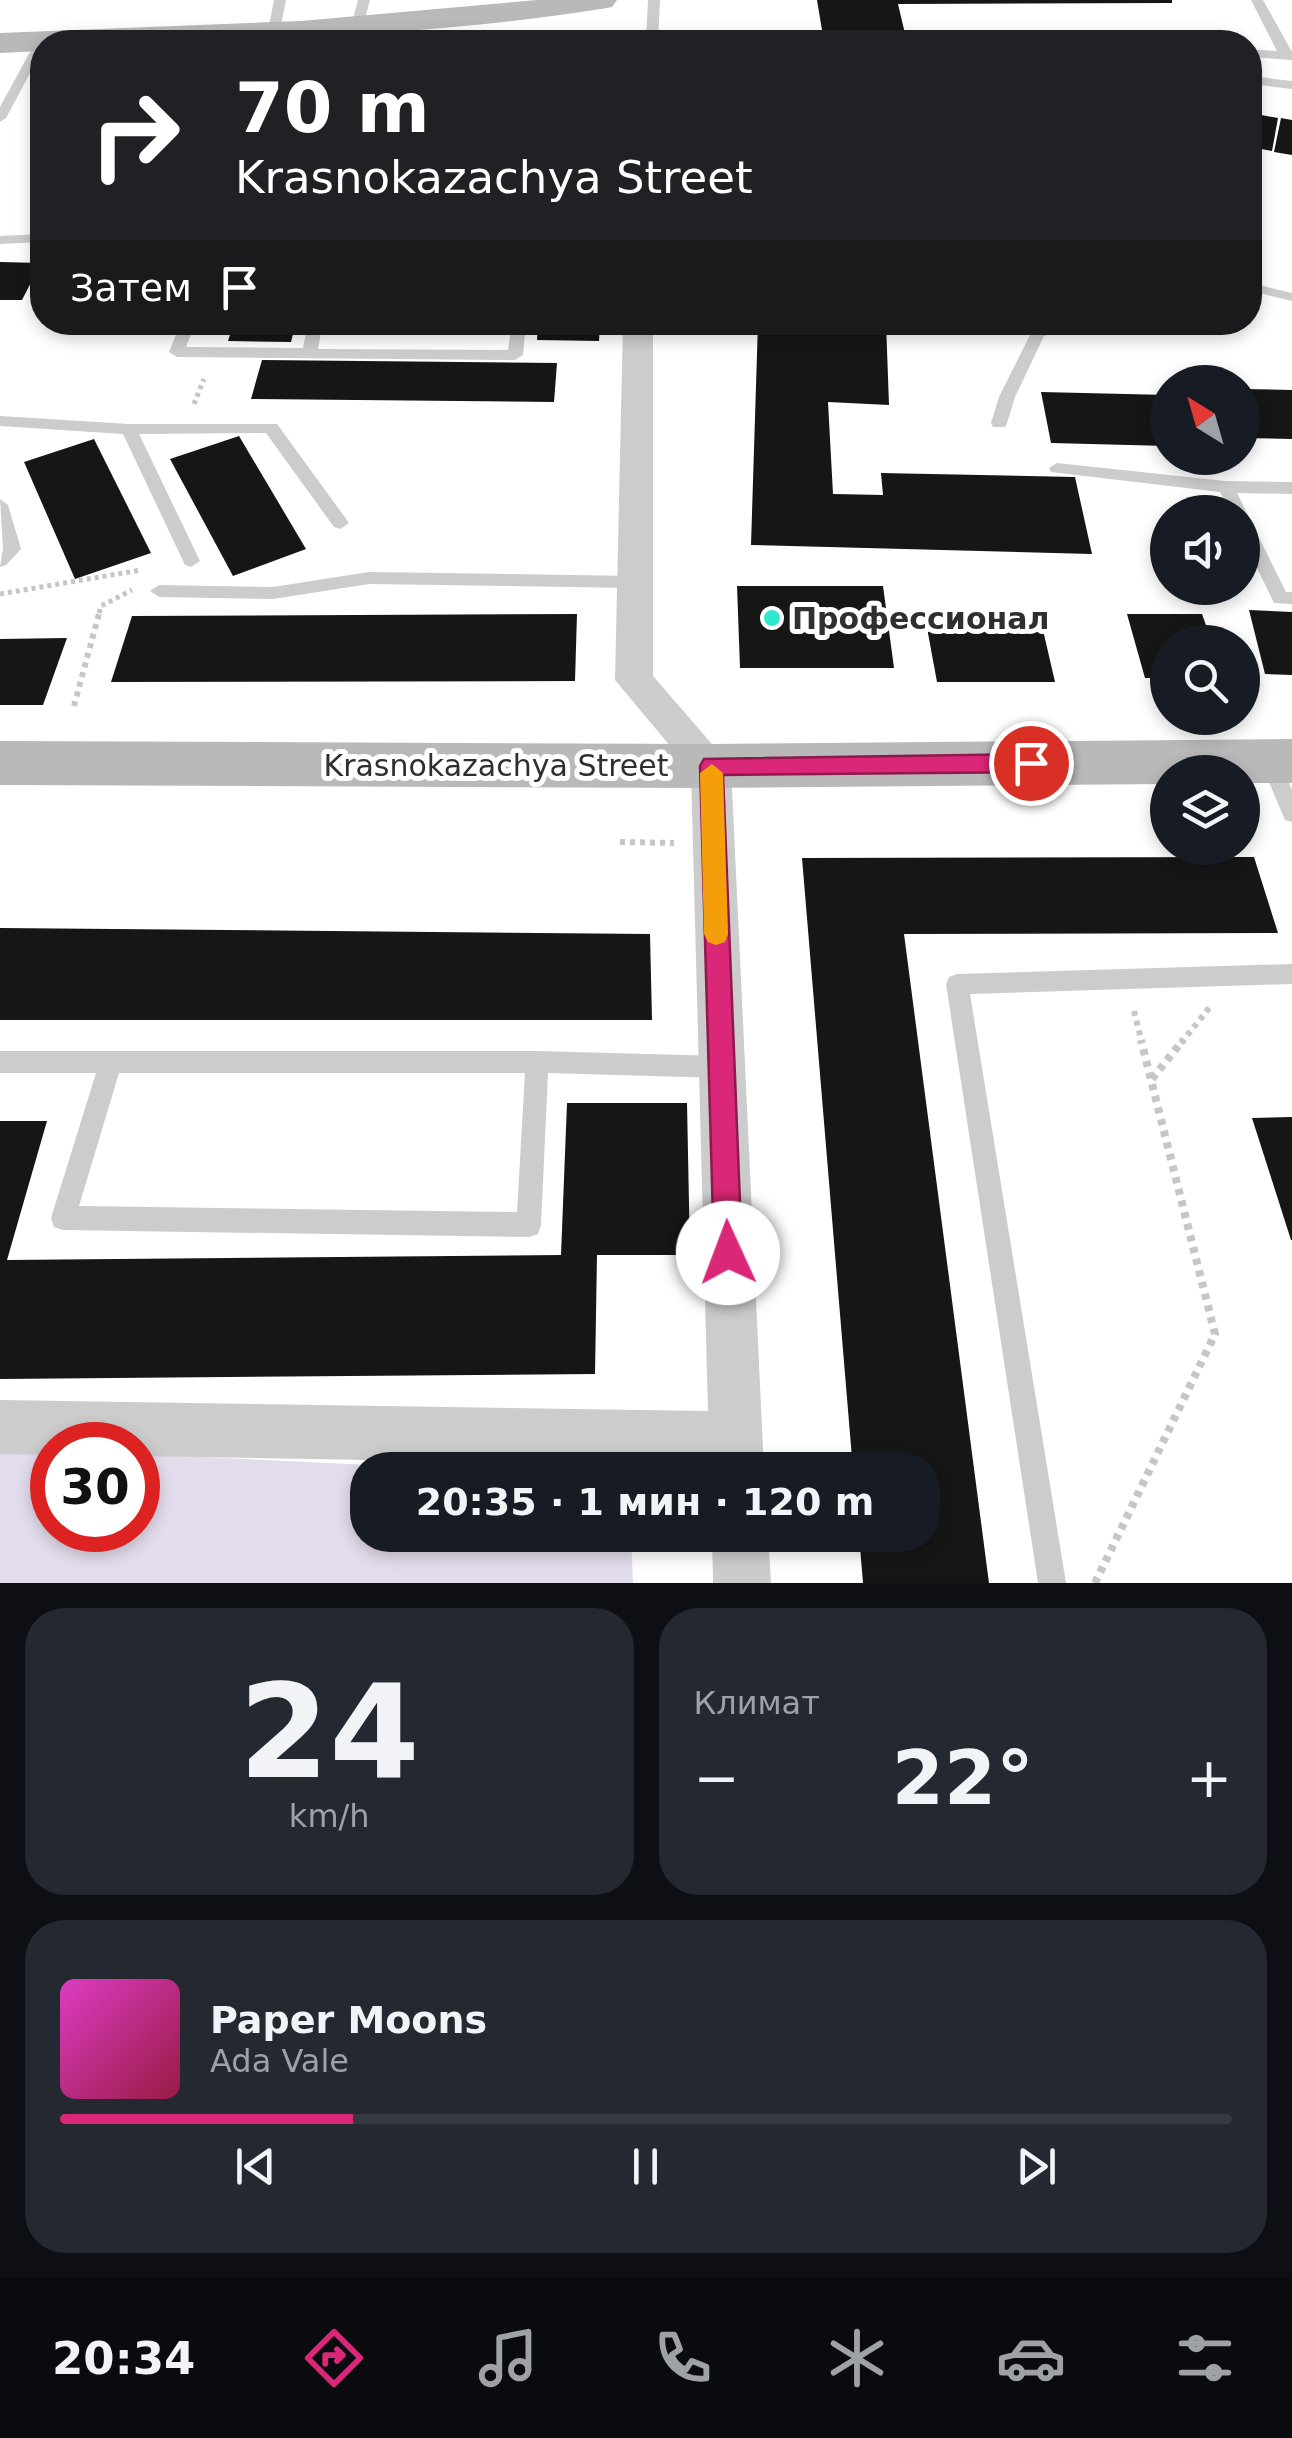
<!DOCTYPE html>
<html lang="ru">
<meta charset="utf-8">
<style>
:root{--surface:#171b24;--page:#242831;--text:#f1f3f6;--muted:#9ea1a6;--line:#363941;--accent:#db2777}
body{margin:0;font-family:"DejaVu Sans",sans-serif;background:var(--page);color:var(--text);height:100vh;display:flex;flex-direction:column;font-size:38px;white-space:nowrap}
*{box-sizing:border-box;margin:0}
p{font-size:32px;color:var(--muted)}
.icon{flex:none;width:55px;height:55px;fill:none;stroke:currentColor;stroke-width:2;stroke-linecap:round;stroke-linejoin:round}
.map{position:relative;height:1583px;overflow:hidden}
.sheet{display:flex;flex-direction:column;gap:25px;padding:25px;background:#0d0f14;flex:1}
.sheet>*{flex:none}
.banner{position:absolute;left:30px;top:30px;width:1232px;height:305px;border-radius:40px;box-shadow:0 5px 15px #0003;background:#202124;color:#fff;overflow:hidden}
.needle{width:65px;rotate:323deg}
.fabs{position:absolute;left:1150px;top:365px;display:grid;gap:20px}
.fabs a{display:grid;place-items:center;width:110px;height:110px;border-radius:50%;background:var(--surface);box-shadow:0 5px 15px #0003;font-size:50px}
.speed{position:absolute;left:30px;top:1422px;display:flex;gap:20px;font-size:50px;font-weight:700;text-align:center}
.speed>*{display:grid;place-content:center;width:130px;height:130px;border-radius:50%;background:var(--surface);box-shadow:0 5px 15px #0003;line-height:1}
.speed .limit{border:15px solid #d22;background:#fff;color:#111}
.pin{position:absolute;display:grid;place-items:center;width:85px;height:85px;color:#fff;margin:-42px;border:5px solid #fff;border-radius:50%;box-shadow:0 2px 10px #0007}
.me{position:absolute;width:110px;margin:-55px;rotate:358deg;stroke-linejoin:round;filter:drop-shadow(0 0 8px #0008)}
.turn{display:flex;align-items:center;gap:35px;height:210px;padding:0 40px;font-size:45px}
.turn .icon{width:130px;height:130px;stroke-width:2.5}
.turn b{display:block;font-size:70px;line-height:85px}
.then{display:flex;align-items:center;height:95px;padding:0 40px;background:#0003;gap:20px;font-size:38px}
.big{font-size:75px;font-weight:700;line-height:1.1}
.sheet .card{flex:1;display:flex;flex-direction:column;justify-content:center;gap:15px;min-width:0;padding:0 35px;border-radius:40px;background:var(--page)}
.sheet .dial{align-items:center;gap:0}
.dial b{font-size:130px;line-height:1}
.song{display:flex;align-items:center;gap:30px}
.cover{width:120px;height:120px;border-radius:15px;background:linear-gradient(135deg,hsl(310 70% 55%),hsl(340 70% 35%))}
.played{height:10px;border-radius:5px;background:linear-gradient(90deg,var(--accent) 25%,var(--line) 25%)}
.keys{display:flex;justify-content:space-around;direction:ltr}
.heat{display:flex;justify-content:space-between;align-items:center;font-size:55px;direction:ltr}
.sheet .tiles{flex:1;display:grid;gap:25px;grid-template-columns:1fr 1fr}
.card:last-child{grid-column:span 2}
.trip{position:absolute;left:350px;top:1452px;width:590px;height:100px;border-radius:40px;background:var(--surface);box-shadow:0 5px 15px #0003;font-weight:700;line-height:100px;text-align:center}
.dock{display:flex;height:160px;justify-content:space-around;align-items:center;background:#090b0e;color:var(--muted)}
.dock .icon{width:70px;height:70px}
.dock .selected{color:var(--accent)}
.dock b{font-size:45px;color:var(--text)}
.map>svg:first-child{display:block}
</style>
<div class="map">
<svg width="1292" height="1583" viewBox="0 0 1292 1583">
<rect width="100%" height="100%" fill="#fff"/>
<polygon fill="#e3dcec" points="0,1447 52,1450 52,1530 138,1530 138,1454 476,1470 368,1470 368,1535 631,1535 633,1583 0,1583"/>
<g fill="#161616">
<polygon points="817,0 1172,0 1172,3 898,4 907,42 824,42"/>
<polygon points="1250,113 1278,118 1272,151 1250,147"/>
<polygon points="1281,118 1292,120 1292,155 1274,152"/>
<polygon points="0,262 41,263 22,300 0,300"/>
<polygon points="234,322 296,322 291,342 228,341"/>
<polygon points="538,322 600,322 599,341 537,340"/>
<polygon points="758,322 886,322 889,405 828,402 833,494 883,495 881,473 1075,477 1092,554 751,545"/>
<polygon points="262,360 557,363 554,402 251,399"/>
<polygon points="1242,389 1292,390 1292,439 1242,438"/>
<polygon points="1041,392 1168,395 1168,446 1051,443"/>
<polygon points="239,436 306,549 233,576 170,459"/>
<polygon points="94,439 151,553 75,579 24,462"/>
<polygon points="737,586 883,586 894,668 740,668"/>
<polygon points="1249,610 1292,612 1292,675 1265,674"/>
<polygon points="577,614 575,681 111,682 132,616"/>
<polygon points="1127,614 1202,614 1212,642 1168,642 1168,678 1145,678"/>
<polygon points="925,617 1040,617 1055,682 937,682"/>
<polygon points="67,638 43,705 0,705 0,639"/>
<polygon points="1254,857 1278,933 904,934 989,1583 863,1583 859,1535 922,1535 922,1470 853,1470 802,858"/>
<polygon points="0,928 650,934 652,1020 0,1020"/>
<polygon points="567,1103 687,1103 690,1255 597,1255 595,1374 0,1379 0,1121 47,1121 7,1260 561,1255"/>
<polygon points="1292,1117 1292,1240 1291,1240 1252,1118"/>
</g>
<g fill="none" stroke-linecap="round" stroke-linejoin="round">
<g stroke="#c6c6c6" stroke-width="5" stroke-dasharray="4 4" stroke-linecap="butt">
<polyline points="194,404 204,379"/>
<polyline points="0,594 141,570"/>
<polyline points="99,613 101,606 132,590"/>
</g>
<g stroke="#c6c6c6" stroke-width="6" stroke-dasharray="5 5" stroke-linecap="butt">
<polyline points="74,706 100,610"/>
<polyline points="620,842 674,843"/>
<polyline points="1134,1011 1142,1043"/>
<polyline points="1181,1043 1210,1007"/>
</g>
<g stroke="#c6c6c6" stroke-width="8" stroke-dasharray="6 6" stroke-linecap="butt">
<polyline points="1152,1079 1183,1040"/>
<polyline points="1095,1583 1215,1334 1141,1040"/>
</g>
<g fill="#ccc" fill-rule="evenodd">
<polygon points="274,0 286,0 280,30 295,42 282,42 268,31"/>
<polygon points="358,0 370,0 363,26 357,29 351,26"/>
<polygon points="648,0 660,0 658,42 646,42"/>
<polygon points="1251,0 1263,0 1292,52 1292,60 1250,57 1250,49 1277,51"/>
<polygon points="1109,33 1183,38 1189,42 1105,39 1105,35"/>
<polygon points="42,37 48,41 42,42 42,51 6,118 0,122 0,107 36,41"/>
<polygon points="1250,76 1292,81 1292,89 1250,84"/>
<polygon points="42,234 42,242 0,244 0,236"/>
<polygon points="1259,285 1292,293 1292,301 1259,293 1250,295 1250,287"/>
<polygon points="181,322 196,322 186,347 303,348 308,322 323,322 318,349 508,350 512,322 526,322 523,355 515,360 177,357 169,352"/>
<polygon points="1064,322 1092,322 1044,336 1015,397 1007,423 1005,427 993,427 991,423 999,397 1031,333"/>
<polygon points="0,416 129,424 277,424 349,523 340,529 334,527 266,433 139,434 200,561 191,567 185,565 123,434 0,426"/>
<polygon points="1057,463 1225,481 1292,482 1292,494 1237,493 1286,592 1292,592 1292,604 1274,603 1242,537 1242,512 1232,512 1220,492 1051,472 1049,468"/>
<polygon points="0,499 8,505 21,549 6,565 0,567 3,548"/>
<polygon points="369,572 635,576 644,582 635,588 369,584 273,599 159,597 150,591 159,585 273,587"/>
<polygon points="1270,753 1277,755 1292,790 1292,822 1285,820 1260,761 1263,755"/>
<polygon points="1292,964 1292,984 970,994 1066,1583 1038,1583 946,984 949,977 957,974"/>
<path d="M0,1051H537L720,1056L728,1059L732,1067L728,1075L720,1078L548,1073L541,1225L538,1234L529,1237L63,1230L54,1227L51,1218L96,1073H0ZM119,1073H525L517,1212L79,1206Z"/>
</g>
<g fill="#ccc" fill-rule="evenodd">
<polygon points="653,322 653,676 731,766 764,1470 710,1470 709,1466 138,1456 138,1445 52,1445 52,1455 0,1454 0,1400 708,1411 691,771 615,680 623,323"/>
<polygon points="712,1535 768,1535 771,1583 713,1583"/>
</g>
<g fill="#b9b9b9" fill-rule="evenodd">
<path d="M537,0H617L612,7L601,9C411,38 234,42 42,42V51L0,53V33L301,21Z"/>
<polygon points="1292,739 1292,783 1242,783 1242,772 1168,772 1168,784 711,788 0,785 0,741 711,744"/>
</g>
</g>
<polygon fill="#db2777" stroke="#8e194d" stroke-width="2.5" points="1031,754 1042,763 1031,772 723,775 742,1253 738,1263 728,1267 718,1263 714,1253 700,766 704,759"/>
<polygon fill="#f59e0b" points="712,764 723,773 728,934 725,942 716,945 708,942 704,934 700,773"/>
<circle fill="#2ee9cf" stroke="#fff" stroke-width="4" cx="772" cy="618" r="10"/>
<g text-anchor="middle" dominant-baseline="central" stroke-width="10" stroke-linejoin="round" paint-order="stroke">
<g font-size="30" font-weight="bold" fill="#2f2f2f" stroke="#fff" text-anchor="start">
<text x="792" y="618">Профессионал</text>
</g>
<g font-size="30" fill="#2f2f2f" stroke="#fff">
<text x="496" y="765">Krasnokazachya Street</text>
</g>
</g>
</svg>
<div class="fabs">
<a><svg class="needle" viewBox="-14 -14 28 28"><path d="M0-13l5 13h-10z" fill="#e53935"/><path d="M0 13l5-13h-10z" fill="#9ea1a6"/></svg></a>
<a><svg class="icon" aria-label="sound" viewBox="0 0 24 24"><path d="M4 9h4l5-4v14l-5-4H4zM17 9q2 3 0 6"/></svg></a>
<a><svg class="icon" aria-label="search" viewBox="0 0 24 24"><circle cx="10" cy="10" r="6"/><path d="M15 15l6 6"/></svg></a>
<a><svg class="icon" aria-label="layers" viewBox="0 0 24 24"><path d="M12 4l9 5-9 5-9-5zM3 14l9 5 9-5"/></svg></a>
</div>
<div class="speed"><div class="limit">30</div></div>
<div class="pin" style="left:1031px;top:763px;background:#d93025"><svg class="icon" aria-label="arrive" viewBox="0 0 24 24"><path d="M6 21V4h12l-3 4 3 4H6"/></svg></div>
<svg class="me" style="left:728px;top:1253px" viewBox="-20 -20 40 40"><circle r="19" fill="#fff"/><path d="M0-13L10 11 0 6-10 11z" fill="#db2777"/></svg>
<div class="trip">20:35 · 1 мин · 120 m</div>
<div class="banner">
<div class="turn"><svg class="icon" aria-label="right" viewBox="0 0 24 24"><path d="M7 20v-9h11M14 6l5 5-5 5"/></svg><div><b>70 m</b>Krasnokazachya Street</div></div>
<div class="then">Затем<svg class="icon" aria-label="arrive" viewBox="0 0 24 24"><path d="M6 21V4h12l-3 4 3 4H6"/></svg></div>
</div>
</div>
<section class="sheet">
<div class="tiles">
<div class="card dial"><b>24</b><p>km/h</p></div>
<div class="card"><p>Климат</p>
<div class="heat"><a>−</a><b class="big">22°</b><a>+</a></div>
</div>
<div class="card">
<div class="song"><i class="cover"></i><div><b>Paper Moons</b><p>Ada Vale</p></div></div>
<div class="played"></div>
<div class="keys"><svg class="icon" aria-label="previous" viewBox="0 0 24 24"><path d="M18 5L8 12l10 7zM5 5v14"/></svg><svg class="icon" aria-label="pause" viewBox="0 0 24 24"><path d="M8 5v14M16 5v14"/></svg><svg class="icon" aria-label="next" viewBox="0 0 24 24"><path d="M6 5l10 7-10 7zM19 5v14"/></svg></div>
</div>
</div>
</section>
<nav class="dock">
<b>20:34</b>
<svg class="icon selected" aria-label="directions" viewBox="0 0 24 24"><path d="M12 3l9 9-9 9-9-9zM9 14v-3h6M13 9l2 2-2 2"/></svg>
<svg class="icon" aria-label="music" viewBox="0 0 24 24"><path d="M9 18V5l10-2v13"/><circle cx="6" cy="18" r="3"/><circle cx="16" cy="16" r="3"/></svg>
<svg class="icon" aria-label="phone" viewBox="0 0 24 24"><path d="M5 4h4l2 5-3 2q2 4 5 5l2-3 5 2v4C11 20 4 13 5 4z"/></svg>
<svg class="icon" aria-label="climate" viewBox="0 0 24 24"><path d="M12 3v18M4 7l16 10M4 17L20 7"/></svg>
<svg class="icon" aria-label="car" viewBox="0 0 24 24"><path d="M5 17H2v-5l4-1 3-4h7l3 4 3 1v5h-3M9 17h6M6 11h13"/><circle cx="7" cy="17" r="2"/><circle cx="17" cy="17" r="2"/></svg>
<svg class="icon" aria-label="filters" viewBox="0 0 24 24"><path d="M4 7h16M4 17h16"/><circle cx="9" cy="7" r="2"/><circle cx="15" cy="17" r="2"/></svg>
</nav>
